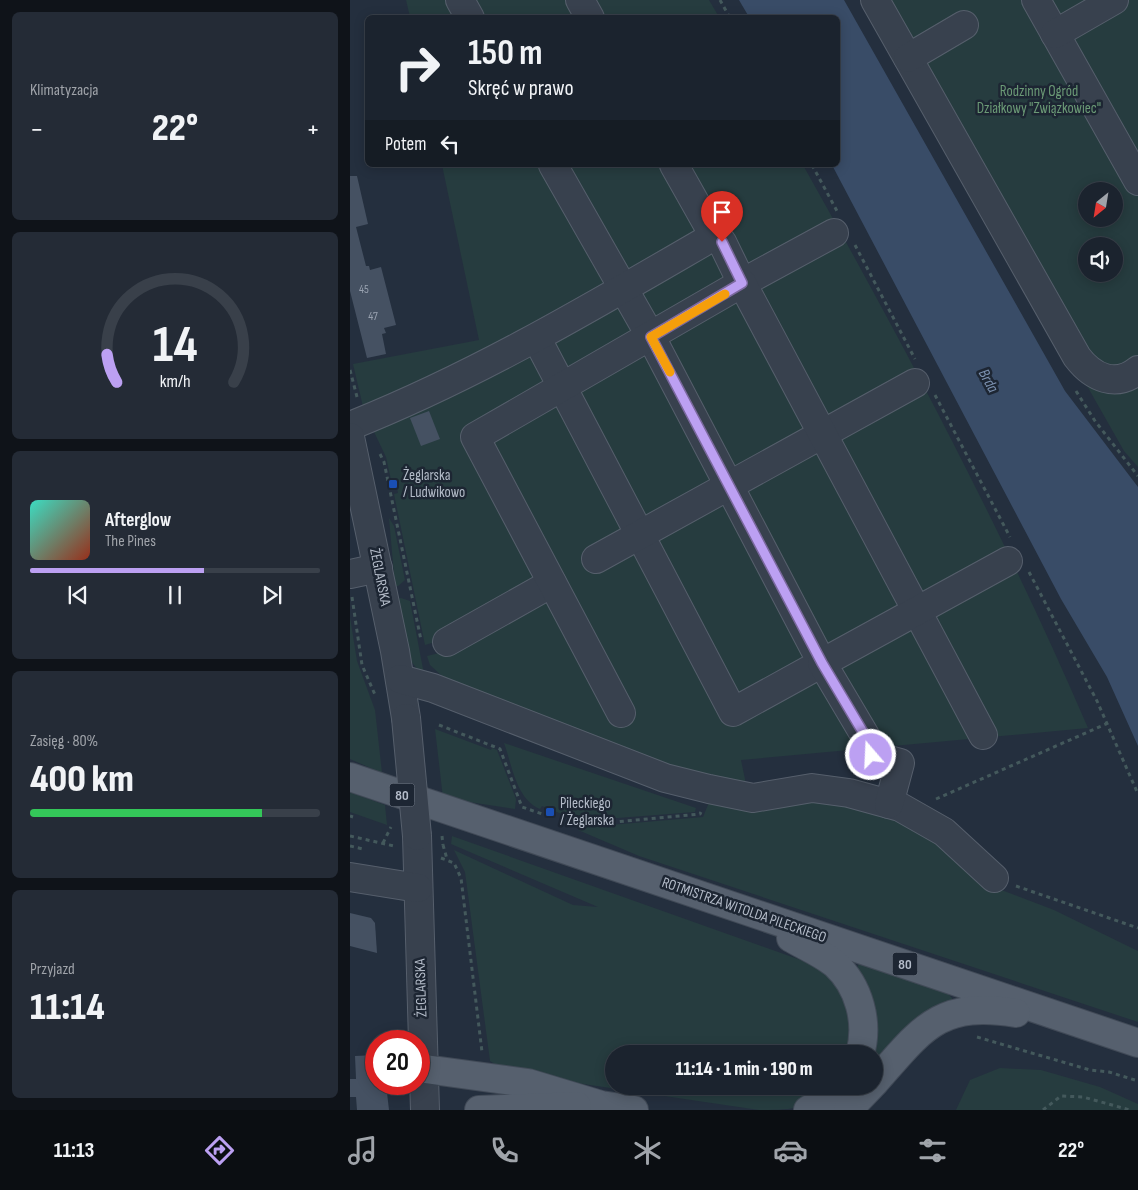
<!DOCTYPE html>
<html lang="pl">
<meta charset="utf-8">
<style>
:root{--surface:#1b232e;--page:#242b36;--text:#f1f3f6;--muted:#a0a4aa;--line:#39404a;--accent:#bca0f2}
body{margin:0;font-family:"Sofia Sans Condensed",sans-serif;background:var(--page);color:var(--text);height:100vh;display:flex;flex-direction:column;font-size:19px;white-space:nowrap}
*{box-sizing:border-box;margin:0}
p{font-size:16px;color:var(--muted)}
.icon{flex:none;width:28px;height:28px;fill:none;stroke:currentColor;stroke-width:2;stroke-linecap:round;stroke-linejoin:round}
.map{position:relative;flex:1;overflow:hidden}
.details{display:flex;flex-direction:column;gap:12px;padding:12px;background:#0f1319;width:350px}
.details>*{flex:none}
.hud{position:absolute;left:15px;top:15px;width:475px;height:152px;border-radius:8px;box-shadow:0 2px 12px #0003,0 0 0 1px var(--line);background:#1b232e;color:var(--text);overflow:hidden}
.needle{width:32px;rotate:210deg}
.fabs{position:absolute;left:728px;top:182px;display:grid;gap:10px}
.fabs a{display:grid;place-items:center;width:45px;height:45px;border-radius:50%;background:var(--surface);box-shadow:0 2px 12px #0003,0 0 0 1px var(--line);font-size:25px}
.speed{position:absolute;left:15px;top:1030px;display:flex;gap:10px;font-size:25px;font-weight:700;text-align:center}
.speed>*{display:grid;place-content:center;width:65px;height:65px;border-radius:50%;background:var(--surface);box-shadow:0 2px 12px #0003,0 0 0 1px var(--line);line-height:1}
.speed .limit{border:8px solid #d22;background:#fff;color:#111}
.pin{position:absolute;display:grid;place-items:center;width:42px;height:42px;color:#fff;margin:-51px -21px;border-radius:50% 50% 50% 0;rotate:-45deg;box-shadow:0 0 5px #0007}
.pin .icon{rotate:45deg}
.me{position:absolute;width:55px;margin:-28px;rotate:341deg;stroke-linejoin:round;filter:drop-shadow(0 0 4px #0008)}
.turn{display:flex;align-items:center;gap:18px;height:105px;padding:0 20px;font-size:22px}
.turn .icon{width:65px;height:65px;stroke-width:2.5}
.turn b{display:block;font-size:35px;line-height:42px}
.then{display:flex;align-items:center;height:48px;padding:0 20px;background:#0003;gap:10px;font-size:19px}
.big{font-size:38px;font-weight:800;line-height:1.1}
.details .tile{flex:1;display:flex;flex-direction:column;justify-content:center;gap:8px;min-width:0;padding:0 18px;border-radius:8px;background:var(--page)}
.details .dial{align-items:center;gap:0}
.dial svg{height:130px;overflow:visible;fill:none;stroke:var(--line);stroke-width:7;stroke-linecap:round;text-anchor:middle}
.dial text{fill:var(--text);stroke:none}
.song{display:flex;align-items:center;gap:15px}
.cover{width:60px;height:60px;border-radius:8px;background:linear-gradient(135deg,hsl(170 70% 55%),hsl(10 70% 35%))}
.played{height:5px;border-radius:2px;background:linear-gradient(90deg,var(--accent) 60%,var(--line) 60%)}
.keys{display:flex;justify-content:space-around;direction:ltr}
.heat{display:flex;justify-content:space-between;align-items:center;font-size:28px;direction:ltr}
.charge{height:8px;border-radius:4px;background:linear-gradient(90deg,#34c759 80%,var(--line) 0)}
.trip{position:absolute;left:255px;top:1045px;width:278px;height:50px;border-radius:25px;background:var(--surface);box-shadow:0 2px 12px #0003,0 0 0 1px var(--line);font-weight:800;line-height:50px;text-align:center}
.tab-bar{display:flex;height:80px;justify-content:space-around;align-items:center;background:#0b0e12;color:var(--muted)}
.tab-bar .icon{width:35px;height:35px}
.tab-bar .current{color:var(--accent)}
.tab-bar b{font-size:22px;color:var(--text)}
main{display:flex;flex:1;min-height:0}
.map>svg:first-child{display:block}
</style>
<main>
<section class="details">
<div class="tile"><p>Klimatyzacja</p>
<div class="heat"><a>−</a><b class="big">22°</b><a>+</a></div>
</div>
<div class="tile dial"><svg viewBox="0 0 100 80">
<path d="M14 69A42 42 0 1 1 86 69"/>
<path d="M14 69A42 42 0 0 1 8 52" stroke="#bca0f2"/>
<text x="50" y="56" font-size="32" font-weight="700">14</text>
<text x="50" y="72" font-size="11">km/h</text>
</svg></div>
<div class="tile">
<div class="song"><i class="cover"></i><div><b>Afterglow</b><p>The Pines</p></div></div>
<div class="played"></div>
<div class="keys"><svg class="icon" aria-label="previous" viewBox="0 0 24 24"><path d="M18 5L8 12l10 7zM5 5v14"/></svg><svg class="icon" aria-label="pause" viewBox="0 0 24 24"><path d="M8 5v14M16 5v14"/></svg><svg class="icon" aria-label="next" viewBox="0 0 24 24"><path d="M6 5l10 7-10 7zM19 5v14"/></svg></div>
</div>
<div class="tile"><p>Zasięg · 80%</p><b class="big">400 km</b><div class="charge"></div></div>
<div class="tile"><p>Przyjazd</p><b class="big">11:14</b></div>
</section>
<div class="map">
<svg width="788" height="1110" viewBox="0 0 788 1110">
<rect width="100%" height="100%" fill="#242f3e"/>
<g fill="#263c3f" fill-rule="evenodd">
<polygon points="56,0 359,0 369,17 60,17"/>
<path d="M518,0H788V467L774,451ZM736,191H764V219H736ZM736,246H764V274H736Z"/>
<path d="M92,165H453C556,348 655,535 738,728L391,760L396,784L349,777L91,680L92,676L80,665L77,656L89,653L88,646L82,643L75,645L44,494L48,493L45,480H41L36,457L14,411L3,364L129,340Z"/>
<polygon points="39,518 44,526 55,580 48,586 45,586"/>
<path d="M51,598L60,601L74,674C51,660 51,623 46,599Z"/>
<polygon points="0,617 7,661 25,710 32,773 0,759"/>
<polygon points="85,729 141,750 142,748 147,750 166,799 165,809 93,798"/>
<path d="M154,743L346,808L345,812L229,821L192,806L190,809C166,799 162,765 154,743Z"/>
<polygon points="0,792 35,805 37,825 0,812"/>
<polygon points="453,798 531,812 578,834 633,883 704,910 788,951 788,1022 289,856 228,830 237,827 353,817 360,800"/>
<path d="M102,836L462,964L483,975L497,996L501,1054H264V1086H485C455,1109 445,1110 409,1110L159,1073L140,1061L115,872L104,850L223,905L248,907L101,844Z"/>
<polygon points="509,964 597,993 602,998 602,1002 524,1069 524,1054 505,971"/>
<polygon points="650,1068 691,1070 750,1087 788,1104 788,1110 606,1110 620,1080"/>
</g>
<polygon fill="#394c67" points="389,0 494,0 715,391 788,487 788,746 757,677 711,599 482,165 488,165 488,18 399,17"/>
<g fill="#455162">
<polygon points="0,176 7,176 18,224 6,227 16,266 19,266 20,270 31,267 46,325 34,328 36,333 32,334 36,354 17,358 0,291"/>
<polygon points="79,411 90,439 71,446 60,418"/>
<polygon points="0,913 21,918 25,923 27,953 0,946"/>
<polygon points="26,1055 26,1084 36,1084 39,1110 7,1110 6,1097 0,1097 0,1079 6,1079 5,1056"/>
</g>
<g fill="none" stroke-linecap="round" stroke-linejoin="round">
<defs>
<g id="minor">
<polyline points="110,0 120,18"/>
<polyline points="230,0 240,18"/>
<path d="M525,0L727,357C743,378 766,388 788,370"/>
<polyline points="686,0 788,181"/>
<polyline points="705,34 764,0"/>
<polyline points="558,58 614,25"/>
<polyline points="364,236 372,242 392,283 484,233"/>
<polyline points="187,339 383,712 472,663 301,337 203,165"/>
<path d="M0,426C128,375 245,305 364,236L324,165"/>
<polyline points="0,437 45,651 56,718"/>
<polyline points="246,559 565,383"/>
<polyline points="0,574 28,568"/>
<polyline points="97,642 202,583"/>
<polyline points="50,679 83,688 315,778 359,789 403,798 462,788 499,793 550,807 594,832 644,878"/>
<polyline points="271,713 125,437 392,283 633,735"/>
<polyline points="539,804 550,763 521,755 520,744 472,663 658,561"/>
<polyline points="67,836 75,1110"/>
<polyline points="0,877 68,888"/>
</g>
<g id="major">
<polyline points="0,777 788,1043"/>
<path d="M441,938C455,946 473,954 485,964C509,986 519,1022 510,1054"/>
<polyline points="75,1069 178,1083 251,1105 284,1110"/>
<path d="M524,1083C571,1030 588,1000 666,1013"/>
<polyline points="129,1110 227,1106"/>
<polyline points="458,1110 483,1095 491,1086"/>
<polyline points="498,1110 521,1086"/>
</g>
</defs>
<use href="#minor" stroke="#565f6c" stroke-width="30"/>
<use href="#major" stroke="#414a57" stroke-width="30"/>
<g stroke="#44595c" stroke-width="3" stroke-dasharray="4 4" stroke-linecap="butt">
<polyline points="370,0 380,18"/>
<polyline points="462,165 487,211"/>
<polyline points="505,245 565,359"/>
<polyline points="0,370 7,397"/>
<polyline points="726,391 745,421 788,476"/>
<polyline points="585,395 660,537"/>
<polyline points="30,454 34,462 71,640"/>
<polyline points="679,572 747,701 788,794"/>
<polyline points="2,597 12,665 26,697"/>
<polyline points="89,725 150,749 172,807 195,815"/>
<polyline points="586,799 756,724"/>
<polyline points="0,816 3,817"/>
<polyline points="222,824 234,825 350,814 351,812"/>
<polyline points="0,836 44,846"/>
<polyline points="33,843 41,827"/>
<polyline points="93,845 97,859"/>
<polyline points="0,846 13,849"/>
<polyline points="91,858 104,863 111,878 132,1052"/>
<polyline points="666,886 788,928"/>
<polyline points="627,1037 740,1070 759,1072 788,1081"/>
<polyline points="693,1110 711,1096 733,1097 780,1110"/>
</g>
<use href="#minor" stroke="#38414e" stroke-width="28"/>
<use href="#major" stroke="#56606e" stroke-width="28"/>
<defs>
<polyline id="minor-bridge" points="56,718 67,836"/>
</defs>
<use href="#minor-bridge" stroke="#565f6c" stroke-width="30" stroke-linecap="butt"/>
<polyline stroke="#44595c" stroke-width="3" stroke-dasharray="4 4" stroke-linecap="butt" points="92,836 93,845"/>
<use href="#minor-bridge" stroke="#38414e" stroke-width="28"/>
</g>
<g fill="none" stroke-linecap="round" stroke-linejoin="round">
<defs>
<polyline id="route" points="372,242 392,283 301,337 472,663 520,744 521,755"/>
</defs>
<use href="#route" stroke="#7a689d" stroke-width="12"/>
<use href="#route" stroke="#bca0f2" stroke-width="9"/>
<polyline stroke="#f59e0b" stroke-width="9" points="320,372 301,337 375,294"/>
</g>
<g fill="#1a4fb4" stroke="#1d2633" stroke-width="2">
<rect x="38" y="479" width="10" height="10" rx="2.5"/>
<rect x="195" y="807" width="10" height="10" rx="2.5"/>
</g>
<g text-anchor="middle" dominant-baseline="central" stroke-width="5" stroke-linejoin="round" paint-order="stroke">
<g font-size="12" fill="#98a1af">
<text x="14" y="289">45</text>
<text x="23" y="316">47</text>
</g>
<g fill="#1d2633" stroke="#878f9c" stroke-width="1">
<rect x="39.5" y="783.5" width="25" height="23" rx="4"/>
<rect x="542.5" y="952.5" width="25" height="23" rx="4"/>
</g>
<g font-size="14" font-weight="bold" fill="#b4bcc9">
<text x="52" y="795">80</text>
<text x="555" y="964">80</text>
</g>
<g font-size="15" fill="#6b9a76" stroke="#1d2633">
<text x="689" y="91">Rodzinny Ogród<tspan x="689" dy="17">Działkowy "Związkowiec"</tspan></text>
</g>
<g font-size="15" fill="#b4bcc9" stroke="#1d2633" text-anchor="start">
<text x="53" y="475">Żeglarska<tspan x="53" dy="17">/ Ludwikowo</tspan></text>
<text x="210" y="803">Pileckiego<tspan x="210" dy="17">/ Żeglarska</tspan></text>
</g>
<g font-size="15" fill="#b4bcc9" stroke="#1d2633">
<text transform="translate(30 577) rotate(79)">ŻEGLARSKA</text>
<text transform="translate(394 910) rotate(19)">ROTMISTRZA WITOLDA PILECKIEGO</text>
<text transform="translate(71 988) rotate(-92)">ŻEGLARSKA</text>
</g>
<g font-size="16" font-style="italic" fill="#7c92b1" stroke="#1d2633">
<text transform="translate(638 381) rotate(61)">Brda</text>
</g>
</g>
</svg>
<div class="fabs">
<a><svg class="needle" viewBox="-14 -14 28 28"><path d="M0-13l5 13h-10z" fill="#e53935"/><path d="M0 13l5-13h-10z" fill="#a0a4aa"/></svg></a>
<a><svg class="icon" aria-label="sound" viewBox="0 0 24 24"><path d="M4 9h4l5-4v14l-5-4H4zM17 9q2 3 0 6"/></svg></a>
</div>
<div class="speed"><div class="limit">20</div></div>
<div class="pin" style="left:372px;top:242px;background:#d93025"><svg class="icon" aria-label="arrive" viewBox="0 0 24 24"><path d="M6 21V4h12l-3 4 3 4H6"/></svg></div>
<svg class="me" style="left:521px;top:755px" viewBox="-20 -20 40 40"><circle r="17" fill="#bca0f2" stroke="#fff" stroke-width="3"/><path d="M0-11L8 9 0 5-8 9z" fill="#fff"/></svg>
<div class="trip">11:14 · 1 min · 190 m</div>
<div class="hud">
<div class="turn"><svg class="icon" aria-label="right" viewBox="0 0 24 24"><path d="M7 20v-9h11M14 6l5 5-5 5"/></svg><div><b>150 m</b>Skręć w prawo</div></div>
<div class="then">Potem<svg class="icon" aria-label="left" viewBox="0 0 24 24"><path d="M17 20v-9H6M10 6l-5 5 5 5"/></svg></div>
</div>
</div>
</main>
<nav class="tab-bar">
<b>11:13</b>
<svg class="icon current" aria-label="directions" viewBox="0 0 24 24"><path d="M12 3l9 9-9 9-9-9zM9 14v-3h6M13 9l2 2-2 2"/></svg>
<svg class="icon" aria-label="music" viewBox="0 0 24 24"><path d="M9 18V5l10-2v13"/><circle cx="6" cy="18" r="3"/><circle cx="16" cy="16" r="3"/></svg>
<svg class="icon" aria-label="phone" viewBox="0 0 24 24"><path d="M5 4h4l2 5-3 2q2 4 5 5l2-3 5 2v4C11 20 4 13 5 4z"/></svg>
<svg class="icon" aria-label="climate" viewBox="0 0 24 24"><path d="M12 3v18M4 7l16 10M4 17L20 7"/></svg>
<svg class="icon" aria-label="car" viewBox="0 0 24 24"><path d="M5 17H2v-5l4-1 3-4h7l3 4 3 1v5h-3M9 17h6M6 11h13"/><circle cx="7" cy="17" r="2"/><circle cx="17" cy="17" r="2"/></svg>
<svg class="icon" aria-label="filters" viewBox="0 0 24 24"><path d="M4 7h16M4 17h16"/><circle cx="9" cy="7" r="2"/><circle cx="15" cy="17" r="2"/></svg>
<b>22°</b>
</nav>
